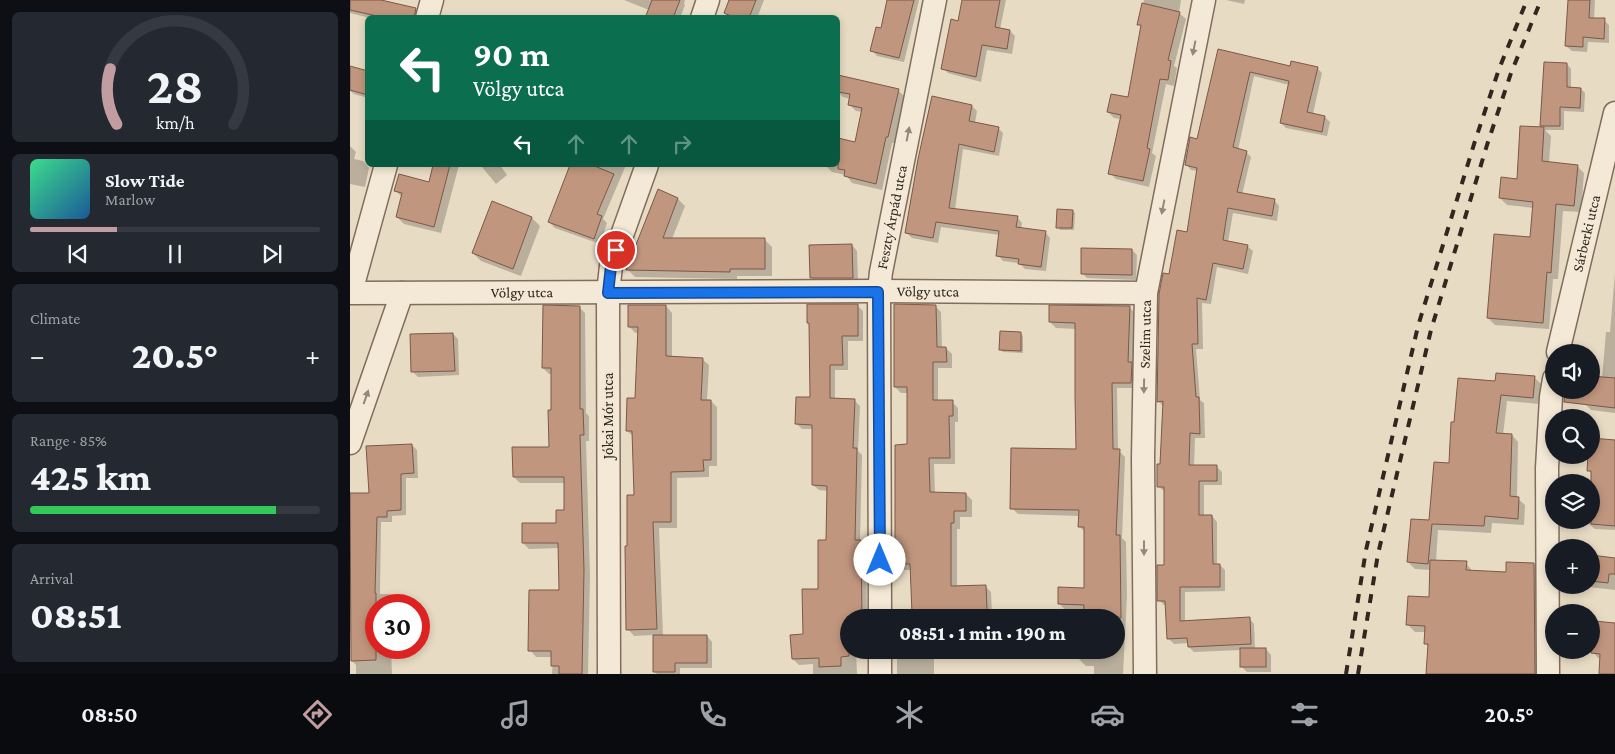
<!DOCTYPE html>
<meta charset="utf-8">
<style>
:root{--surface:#171b24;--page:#242831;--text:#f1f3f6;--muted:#9ea1a6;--line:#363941;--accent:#c19da1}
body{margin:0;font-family:"Crimson Pro",serif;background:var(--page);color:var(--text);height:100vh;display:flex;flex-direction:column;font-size:19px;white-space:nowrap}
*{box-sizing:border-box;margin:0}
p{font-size:16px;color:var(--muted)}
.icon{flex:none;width:28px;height:28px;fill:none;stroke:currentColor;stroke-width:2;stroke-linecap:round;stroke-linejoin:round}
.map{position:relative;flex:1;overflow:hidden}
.sheet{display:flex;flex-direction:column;gap:12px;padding:12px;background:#0d0f14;width:350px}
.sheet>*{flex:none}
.hud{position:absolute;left:15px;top:15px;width:475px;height:152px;border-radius:8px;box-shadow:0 2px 8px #0003;background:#0b6e4f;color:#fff;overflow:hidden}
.tools{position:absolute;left:1195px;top:344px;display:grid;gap:10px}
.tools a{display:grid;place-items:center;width:55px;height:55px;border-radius:50%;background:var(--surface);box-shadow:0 2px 8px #0003;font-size:25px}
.speed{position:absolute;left:15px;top:594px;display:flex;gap:10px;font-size:25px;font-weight:700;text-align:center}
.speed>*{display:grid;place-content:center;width:65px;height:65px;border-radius:50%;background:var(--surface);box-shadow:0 2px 8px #0003;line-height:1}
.speed .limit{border:8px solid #d22;background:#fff;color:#111}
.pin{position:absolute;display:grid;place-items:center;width:42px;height:42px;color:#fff;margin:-21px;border:2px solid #fff;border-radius:50%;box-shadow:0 1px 5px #0007}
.me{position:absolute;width:55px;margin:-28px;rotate:0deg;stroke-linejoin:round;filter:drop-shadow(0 0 4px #0008)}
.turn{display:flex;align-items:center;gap:18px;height:105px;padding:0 25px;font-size:22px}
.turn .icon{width:65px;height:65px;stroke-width:2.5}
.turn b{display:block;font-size:35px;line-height:42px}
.lanes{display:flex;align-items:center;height:48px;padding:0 25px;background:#0003;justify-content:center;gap:25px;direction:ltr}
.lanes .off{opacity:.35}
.big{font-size:38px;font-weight:800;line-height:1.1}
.sheet .tile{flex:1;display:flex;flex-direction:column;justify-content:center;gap:8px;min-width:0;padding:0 18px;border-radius:8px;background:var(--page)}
.sheet .dial{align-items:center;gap:0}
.dial svg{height:130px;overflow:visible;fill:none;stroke:var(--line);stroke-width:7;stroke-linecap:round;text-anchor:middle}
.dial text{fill:var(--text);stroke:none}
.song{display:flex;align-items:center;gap:15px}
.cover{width:60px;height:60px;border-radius:8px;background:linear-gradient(135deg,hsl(150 70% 55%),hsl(210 70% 35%))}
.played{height:5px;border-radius:2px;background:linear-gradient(90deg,var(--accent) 30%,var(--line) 30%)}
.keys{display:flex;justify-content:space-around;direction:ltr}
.heat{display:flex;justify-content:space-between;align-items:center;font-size:28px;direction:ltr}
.charge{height:8px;border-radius:4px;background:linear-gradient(90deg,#34c759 85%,var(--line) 0)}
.trip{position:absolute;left:490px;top:609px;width:285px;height:50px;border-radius:25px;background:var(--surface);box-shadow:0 2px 8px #0003;font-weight:800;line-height:50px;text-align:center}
.dock{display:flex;height:80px;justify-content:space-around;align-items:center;background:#090b0e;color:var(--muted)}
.dock .icon{width:35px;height:35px}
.dock .active{color:var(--accent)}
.dock b{font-size:22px;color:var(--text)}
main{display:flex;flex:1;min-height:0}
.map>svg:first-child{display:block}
</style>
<main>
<section class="sheet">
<div class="tile dial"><svg viewBox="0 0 100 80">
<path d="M14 69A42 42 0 1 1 86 69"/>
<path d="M14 69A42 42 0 0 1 10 35" stroke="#c19da1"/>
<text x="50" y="56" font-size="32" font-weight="700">28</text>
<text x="50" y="72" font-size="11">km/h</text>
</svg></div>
<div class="tile">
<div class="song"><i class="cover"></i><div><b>Slow Tide</b><p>Marlow</p></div></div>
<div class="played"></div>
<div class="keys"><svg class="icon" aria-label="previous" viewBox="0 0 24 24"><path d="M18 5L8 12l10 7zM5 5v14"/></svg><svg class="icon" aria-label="pause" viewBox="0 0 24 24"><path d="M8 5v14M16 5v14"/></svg><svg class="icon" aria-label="next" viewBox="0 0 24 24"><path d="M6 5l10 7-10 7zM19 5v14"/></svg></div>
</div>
<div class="tile"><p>Climate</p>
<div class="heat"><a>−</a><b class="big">20.5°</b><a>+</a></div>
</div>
<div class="tile"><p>Range · 85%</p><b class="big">425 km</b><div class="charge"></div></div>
<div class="tile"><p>Arrival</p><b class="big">08:51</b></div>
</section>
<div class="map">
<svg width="1265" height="674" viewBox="0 0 1265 674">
<rect width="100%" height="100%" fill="#e8dbc4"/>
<g fill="#0003">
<polygon points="0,0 25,0 61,8 67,13 66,18 20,18 0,13"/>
<polygon points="266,0 303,15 304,12 274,0 335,0 334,4 335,5 330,18 296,18 298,13"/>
<polygon points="382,0 414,0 407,18 375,18"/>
<polygon points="538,0 569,0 554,62 527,56 522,50 532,30"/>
<polygon points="614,0 656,0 650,29 660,31 665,36 662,54 637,50 631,82 598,73 593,68 609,22"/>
<polygon points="794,0 831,0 829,13 836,19 824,66 827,68 824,86 816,84 802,153 806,156 799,187 766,179 760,173 772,119 764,118 758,112 779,99 792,27 789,24"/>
<polygon points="876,0 895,0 894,4"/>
<polygon points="1219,0 1245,0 1244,19 1254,20 1259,25 1259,43 1238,42 1237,52 1222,51 1216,46"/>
<polygon points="868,51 941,67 967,68 972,73 963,114 975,117 980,122 977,136 936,128 931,123 939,85 904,76 888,150 896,152 901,157 892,195 924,200 929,206 927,221 883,213 878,242 897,246 903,251 898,274 867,267 861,304 852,303 853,349 846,349 850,400 854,403 855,438 845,438 844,466 867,467 872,472 872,485 854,485 854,516 862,516 867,522 867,565 870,565 875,570 875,591 835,592 835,622 899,618 904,624 905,649 916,649 921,655 921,672 897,672 891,666 891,650 844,652 839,647 839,643 824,644 819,639 816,605 814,605 809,600 815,566 815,492 808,486 811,466 814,407 808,401 820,275 838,233 848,171 841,170 836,164 848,140"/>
<polygon points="1217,64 1221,69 1221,88 1231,89 1235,93 1234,112 1214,111 1214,130 1195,130 1201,136 1199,163 1227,166 1234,173 1231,212 1213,211 1208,279 1203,279 1199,329 1145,325 1138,318 1181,238 1184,208 1157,205 1150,198 1168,180 1171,127 1195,129 1191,125"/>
<polygon points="18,72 18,98 4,94 0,91 0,82"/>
<polygon points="489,77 548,90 555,97 545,143 542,143 532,190 502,183 496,175 482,172 475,165 488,165 488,139 506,143 513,112 506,111 499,104 500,99 493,97 488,92"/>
<polygon points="622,106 627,111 625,123 648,128 653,133 649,156 613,149 605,210 667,217 672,223 671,229 695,232 700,238 696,271 675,269 669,263 653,261 648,255 650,235 591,227 588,243 562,238 557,233"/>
<polygon points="0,146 6,152 4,159 13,161 19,168 15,187 0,184"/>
<polygon points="84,165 109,165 91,233 54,224 47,217 52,197 46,191 80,183"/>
<polygon points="134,165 150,165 157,175 146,184 132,167"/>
<polygon points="222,165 276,165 253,219 257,223 250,244 205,228 199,222"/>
<polygon points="328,199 335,206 322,239 414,239 422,247 422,276 387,276 387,279 285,277 277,269"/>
<polygon points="142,203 182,218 190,226 171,276 131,261 123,253"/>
<polygon points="722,211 725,213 724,230 710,230 708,227"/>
<polygon points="502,245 507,251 508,283 466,283 461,278"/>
<polygon points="782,250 787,255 786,280 737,278 732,273"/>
<polygon points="1265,273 1265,413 1241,410 1235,404 1236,390 1241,390 1252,378 1256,332 1260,332"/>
<polygon points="507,305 513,311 513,341 498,341 498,370 485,370 485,400 504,400 510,406 508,451 512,455 510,541 516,547 517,618 499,618 499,650 506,650 507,674 463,674 463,664 449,665 443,659 454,635 469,590 478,541 478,491 469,490 463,485 464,429 452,429 446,423 461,399 460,325 458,323"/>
<polygon points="316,306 322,313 322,358 352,359 359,365 357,401 361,401 367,407 367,466 359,466 359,477 327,478 327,528 309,528 313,636 357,636 362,642 362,668 330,668 330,674 307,674 304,671 304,635 284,636 278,629 279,547 285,496 283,436 277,431 286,400 289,333 285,333 279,326"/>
<polygon points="585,306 591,312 592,348 596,348 602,354 602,368 588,368 588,402 602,402 608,408 608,422 605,422 605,464 584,464 585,494 616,494 622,500 622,517 610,517 610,529 607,529 607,587 635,586 641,592 642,615 563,618 561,570 552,570 546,564 559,446 558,393 551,393 545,387"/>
<polygon points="229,307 235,313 236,413 239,416 239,441 236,441 240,576 238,674 202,674 203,657 186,657 180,650 210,592 210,548 179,549 173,543 207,524 215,511 215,483 170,483 164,477 200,448 203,374 199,374 193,368"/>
<polygon points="780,308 786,314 787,388 767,388 768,450 775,457 772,538 776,542 777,596 773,674 744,674 744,666 736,666 729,659 730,650 766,650 766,618 731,618 731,610 715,610 709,603 736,589 735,532 730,527 730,516 668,514 662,508 728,450 726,329 706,328 700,322"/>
<polygon points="671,333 673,336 673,353 653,352 651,350"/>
<polygon points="103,334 108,339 109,375 68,377 62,371"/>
<polygon points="1184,377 1191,384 1189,404 1157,401 1153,435 1162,435 1168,442 1167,498 1175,505 1174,525 1142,523 1141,533 1088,530 1086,561 1116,563 1123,572 1157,573 1184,564 1191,572 1192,674 1077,674 1079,647 1076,644 1076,632 1065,632 1057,624 1080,598 1081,570 1065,569 1058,562 1081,522 1100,464 1105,423 1146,382"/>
<polygon points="1265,441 1265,530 1245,529 1239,524 1240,520 1241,520 1243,475 1238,470 1239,455"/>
<polygon points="62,445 67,450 68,478 56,478 56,515 42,516 42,522 31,522 30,594 39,594 44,600 44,605 26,605 26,648 41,648 42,674 6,674 6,665 2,661 0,618 0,494 20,494"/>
<polygon points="1241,556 1265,559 1265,590 1239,587 1237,585 1241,585"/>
<polygon points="1265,624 1265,674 1250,674 1251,658 1248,658 1243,652"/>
<rect x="547" y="650" width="37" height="24"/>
</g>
<g fill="#c1967e" stroke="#7c5846">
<polygon points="0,0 31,0 66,8 64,18 26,18 27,16 0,10"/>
<polygon points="302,0 330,0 323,18 295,18"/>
<polygon points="379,0 406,0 399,18 386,18 374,13"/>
<polygon points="537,0 564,0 549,58 520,51 526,27 531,28"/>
<polygon points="612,0 650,0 645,27 660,30 657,49 632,45 626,77 591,69 601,19 608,21"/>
<polygon points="1218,0 1240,0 1239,18 1255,18 1254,39 1233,37 1233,47 1215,46"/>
<polygon points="792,3 830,12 818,60 821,61 818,80 810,79 797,148 800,149 793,181 758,174 771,115 757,112 761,94 778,97 791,25 787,25"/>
<polygon points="868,49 940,66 941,61 968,67 957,112 975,116 972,132 930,123 939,81 900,72 883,147 897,151 887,192 925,199 922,216 878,208 873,240 898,245 893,269 863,263 856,300 847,298 848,344 842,344 846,397 849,397 850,434 840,433 839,465 867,465 867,481 849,481 849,515 862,515 863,564 870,564 870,587 830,587 830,621 900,617 901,644 838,647 837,638 817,639 815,601 807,601 807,565 814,565 814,487 807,487 807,464 810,464 813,401 807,402 809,294 813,273 819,274 827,230 837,232 847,168 835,165 840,137 847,139"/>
<polygon points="1194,62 1217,63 1217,87 1231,88 1230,108 1210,107 1210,126 1190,126"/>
<polygon points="0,66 18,71 18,95 0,90"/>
<polygon points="488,75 549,89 538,137 536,137 526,184 494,176 495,170 488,169 488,138 505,142 512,108 498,105 500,94 488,92"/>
<polygon points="582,96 622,105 619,121 649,127 644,152 609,144 599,208 668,216 666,227 696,231 691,267 668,264 669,259 646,256 649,231 586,222 583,238 555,233 568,159"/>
<polygon points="1170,126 1194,127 1192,161 1228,165 1224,206 1206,204 1201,273 1197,272 1193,323 1137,318 1144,234 1180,237 1183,202 1149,198 1151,177 1167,179"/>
<polygon points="83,165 100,165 84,227 46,217 52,193 44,191 49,174 79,182"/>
<polygon points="220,165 242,165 264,174 247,214 252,216 244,239 198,222"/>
<polygon points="308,189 328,198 313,238 415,238 415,269 380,269 380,272 276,270"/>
<polygon points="142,201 182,217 163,269 122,253"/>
<polygon points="707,209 723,210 722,228 706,228"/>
<polygon points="502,244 503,278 460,278 459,245"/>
<polygon points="731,248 782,249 782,275 731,274"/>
<polygon points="457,304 508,304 508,336 492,336 493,365 480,365 480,398 505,399 503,448 507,448 505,540 511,540 512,618 499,618 499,656 491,657 491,666 469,667 469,658 442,659 440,635 453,634 452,589 468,589 468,540 476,540 477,486 462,485 462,425 445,424 446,397 460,397 459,323 457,323"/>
<polygon points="544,304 586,305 587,347 596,347 597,362 583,362 583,400 603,400 603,416 599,416 600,458 579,458 580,492 616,493 616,511 604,511 604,523 601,523 601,586 636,585 637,610 562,613 560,564 545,564 545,445 557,444 557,387 544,387"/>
<polygon points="193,305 230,306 230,409 233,409 234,435 230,435 234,570 232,674 209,674 209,666 201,666 201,651 178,651 179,590 209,590 208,543 172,543 172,523 206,523 206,510 214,510 214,477 163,477 162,447 199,447 198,410 201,410 201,368 192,368"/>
<polygon points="278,305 316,305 316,356 353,358 351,400 361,400 361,460 353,460 354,471 321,472 321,522 303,522 307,629 276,630 275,546 277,546 277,495 284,495 282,431 276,431 277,398 285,398 288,327 278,327"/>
<polygon points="699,305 780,306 778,362 782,362 781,383 762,383 763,449 770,449 766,535 770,535 771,618 733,617 734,605 708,604 708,587 734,588 734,527 728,527 729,510 660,509 661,448 726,449 725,397 725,323 699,322"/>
<polygon points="650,331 671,332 671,351 649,350"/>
<polygon points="103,333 105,371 61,372 60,334"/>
<polygon points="1146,373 1185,376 1183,398 1151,395 1146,433 1162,434 1160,496 1169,497 1168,519 1135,516 1134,526 1082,524 1078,564 1057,562 1061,519 1079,520 1084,462 1099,463 1101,422 1104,422 1108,378 1145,381"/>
<polygon points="1241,376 1265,378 1265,408 1214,402 1215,390 1241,390"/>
<polygon points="1241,438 1265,440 1265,526 1241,524 1241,471 1237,471 1238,455 1241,455"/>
<polygon points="62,444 64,473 51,474 51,510 37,511 37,517 27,517 25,593 26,593 26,660 1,661 0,493 19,493 16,446"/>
<polygon points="1241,555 1265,558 1265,574 1259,574 1258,583 1241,581"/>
<polygon points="1080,560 1117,561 1116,570 1156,572 1156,562 1184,563 1185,674 1076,674 1078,644 1074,644 1075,626 1056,625 1058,596 1079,597"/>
<polygon points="1244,621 1265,623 1265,674 1249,674 1250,654 1241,653"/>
<polygon points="303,635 357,635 357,663 325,663 325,672 303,672"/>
<rect x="890" y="648" width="26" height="19"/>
</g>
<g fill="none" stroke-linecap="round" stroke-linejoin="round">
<defs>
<g id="minor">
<polyline points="77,18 82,0"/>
<polyline points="352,18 358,0"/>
<polyline points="1,292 36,165"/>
<path id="s1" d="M0,293L529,291L796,293"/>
<path id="s2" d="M1208,352L1265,113"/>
<polyline points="0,443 52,293"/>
<path id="s3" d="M530,618L529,291L531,272L585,0"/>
<polyline points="530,650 530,674"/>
<polyline points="259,674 258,293 261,266 297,165"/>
<path id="s4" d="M795,674L793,458L796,293L854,0"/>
<polyline points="1198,674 1197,468 1201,397 1204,379"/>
</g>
</defs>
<use href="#minor" stroke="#806d5d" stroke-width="25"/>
<use href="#minor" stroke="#f4e9d6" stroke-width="22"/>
<g stroke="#32271f" stroke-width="4" stroke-dasharray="9 9" stroke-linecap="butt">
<polyline points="996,674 1016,550 1068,326 1125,141 1149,69 1177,0"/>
<polyline points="1008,674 1028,554 1081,330 1137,145 1161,73 1191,0"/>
</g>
</g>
<defs><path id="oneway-solid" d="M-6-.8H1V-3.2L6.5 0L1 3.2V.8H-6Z" transform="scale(1.25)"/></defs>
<g fill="#93887a">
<use href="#oneway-solid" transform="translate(844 48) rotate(101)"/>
<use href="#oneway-solid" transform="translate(558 134) rotate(-79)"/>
<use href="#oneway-solid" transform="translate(813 207) rotate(101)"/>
<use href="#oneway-solid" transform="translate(794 386) rotate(91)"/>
<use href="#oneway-solid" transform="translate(16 397) rotate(-71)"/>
<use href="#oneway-solid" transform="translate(794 548) rotate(90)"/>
</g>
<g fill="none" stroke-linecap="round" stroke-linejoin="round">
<defs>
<polyline id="route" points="266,250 261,266 258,293 528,292 530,560"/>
</defs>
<use href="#route" stroke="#114b97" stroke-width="12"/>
<use href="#route" stroke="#1a73e8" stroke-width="9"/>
</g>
<g text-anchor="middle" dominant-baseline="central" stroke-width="4" stroke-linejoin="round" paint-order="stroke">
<g font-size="15" fill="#32271f" stroke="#f0e6d2">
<text stroke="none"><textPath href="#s3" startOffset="402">Feszty Árpád utca</textPath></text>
<text stroke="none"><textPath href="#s2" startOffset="122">Sárberki utca</textPath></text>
<text stroke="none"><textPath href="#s1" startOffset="578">Völgy utca</textPath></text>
<text stroke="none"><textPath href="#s1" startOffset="172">Völgy utca</textPath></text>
<text stroke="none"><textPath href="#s4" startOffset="340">Szelim utca</textPath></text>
<text transform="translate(258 416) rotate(-90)">Jókai Mór utca</text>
</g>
</g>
</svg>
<div class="tools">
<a><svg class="icon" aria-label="sound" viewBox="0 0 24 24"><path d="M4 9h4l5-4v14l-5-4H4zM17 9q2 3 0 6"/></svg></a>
<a><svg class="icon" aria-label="search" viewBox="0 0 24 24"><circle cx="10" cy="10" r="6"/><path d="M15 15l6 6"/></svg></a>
<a><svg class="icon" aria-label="layers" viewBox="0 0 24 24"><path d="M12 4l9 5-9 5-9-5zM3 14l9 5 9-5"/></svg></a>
<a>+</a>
<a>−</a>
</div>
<div class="speed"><div class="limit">30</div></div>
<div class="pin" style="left:266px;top:250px;background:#d93025"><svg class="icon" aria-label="arrive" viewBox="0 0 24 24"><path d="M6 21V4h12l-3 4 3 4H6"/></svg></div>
<svg class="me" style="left:530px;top:560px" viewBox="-20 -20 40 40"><circle r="19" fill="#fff"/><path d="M0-13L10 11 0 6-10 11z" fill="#1a73e8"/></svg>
<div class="trip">08:51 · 1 min · 190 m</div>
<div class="hud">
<div class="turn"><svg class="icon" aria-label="left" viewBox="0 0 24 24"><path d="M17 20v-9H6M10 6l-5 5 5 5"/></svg><div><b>90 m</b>Völgy utca</div></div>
<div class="lanes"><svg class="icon" aria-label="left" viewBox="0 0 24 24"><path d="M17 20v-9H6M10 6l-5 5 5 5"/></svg><svg class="icon off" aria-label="ahead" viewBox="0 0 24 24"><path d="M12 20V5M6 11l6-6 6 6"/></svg><svg class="icon off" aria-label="ahead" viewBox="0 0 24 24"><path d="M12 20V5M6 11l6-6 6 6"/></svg><svg class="icon off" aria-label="right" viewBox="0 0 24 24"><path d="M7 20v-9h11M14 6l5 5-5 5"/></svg></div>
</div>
</div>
</main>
<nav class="dock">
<b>08:50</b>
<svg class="icon active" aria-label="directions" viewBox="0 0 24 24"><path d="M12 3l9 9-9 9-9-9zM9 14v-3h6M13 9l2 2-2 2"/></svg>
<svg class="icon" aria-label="music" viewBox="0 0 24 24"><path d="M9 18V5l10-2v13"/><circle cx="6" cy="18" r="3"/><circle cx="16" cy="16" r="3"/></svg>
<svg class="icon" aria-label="phone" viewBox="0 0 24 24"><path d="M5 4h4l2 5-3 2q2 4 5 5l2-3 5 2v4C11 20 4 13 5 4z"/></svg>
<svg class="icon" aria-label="climate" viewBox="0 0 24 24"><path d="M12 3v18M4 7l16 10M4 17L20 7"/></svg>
<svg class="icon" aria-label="car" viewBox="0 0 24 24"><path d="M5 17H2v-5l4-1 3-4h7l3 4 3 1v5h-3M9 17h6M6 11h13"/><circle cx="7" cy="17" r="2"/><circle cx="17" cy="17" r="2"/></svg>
<svg class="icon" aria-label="filters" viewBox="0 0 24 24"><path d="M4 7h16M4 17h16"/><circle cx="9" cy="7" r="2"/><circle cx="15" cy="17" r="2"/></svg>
<b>20.5°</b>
</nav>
